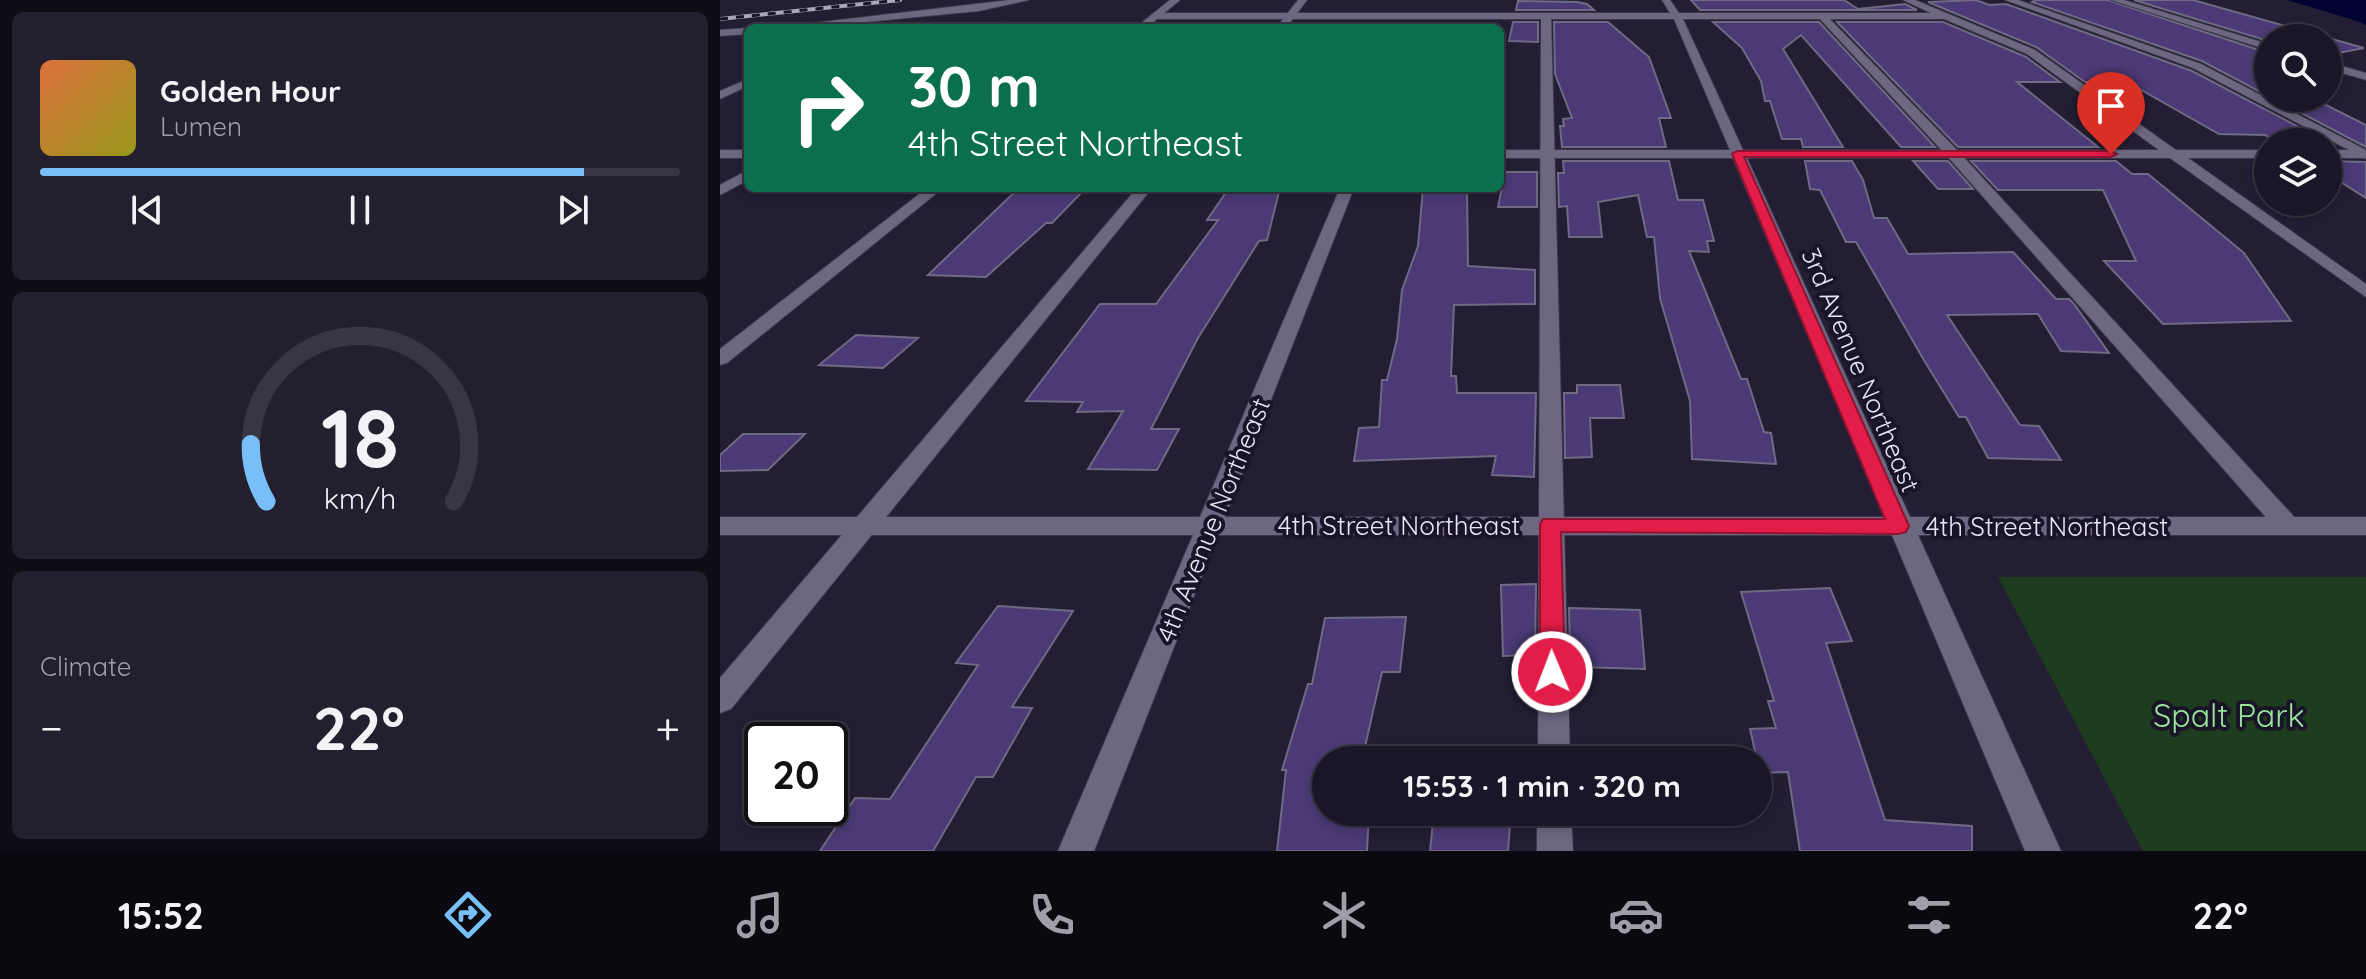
<!DOCTYPE html>
<meta charset="utf-8">
<style>
:root{--surface:#1a1627;--page:#231f2f;--text:#f1f3f6;--muted:#9f9fa7;--line:#383544;--accent:#78bff7}
body{margin:0;font-family:Quicksand,sans-serif;background:var(--page);color:var(--text);height:100vh;display:flex;flex-direction:column;font-size:30px;white-space:nowrap}
*{box-sizing:border-box;margin:0}
p{font-size:26px;color:var(--muted)}
.icon{flex:none;width:44px;height:44px;fill:none;stroke:currentColor;stroke-width:2;stroke-linecap:round;stroke-linejoin:round}
.map{position:relative;flex:1;overflow:hidden}
.panel{display:flex;flex-direction:column;gap:12px;padding:12px;background:#0e0c15;width:720px}
.panel>*{flex:none}
.banner{position:absolute;left:24px;top:24px;width:760px;height:168px;border-radius:12px;box-shadow:0 4px 12px #0003,0 0 0 2px var(--line);background:#0b6e4f;color:#fff;overflow:hidden}
.tools{position:absolute;left:1534px;top:24px;display:grid;gap:16px}
.tools a{display:grid;place-items:center;width:88px;height:88px;border-radius:50%;background:var(--surface);box-shadow:0 4px 12px #0003,0 0 0 2px var(--line);font-size:40px}
.speed{position:absolute;left:24px;top:722px;display:flex;gap:16px;font-size:40px;font-weight:700;text-align:center}
.speed>*{display:grid;place-content:center;width:104px;height:104px;border-radius:50%;background:var(--surface);box-shadow:0 4px 12px #0003,0 0 0 2px var(--line);line-height:1}
.speed .limit{border:4px solid #111;border-radius:12px;background:#fff;color:#111}
.pin{position:absolute;display:grid;place-items:center;width:68px;height:68px;color:#fff;margin:-82px -34px;border-radius:50% 50% 50% 0;rotate:-45deg;box-shadow:0 0 8px #0007}
.pin .icon{rotate:45deg}
.me{position:absolute;width:88px;margin:-44px;rotate:359deg;stroke-linejoin:round;filter:drop-shadow(0 0 6px #0008)}
.turn{display:flex;align-items:center;gap:28px;height:168px;padding:0 32px;font-size:36px}
.turn .icon{width:104px;height:104px;stroke-width:2.5}
.turn b{display:block;font-size:56px;line-height:68px}
.big{font-size:60px;font-weight:700;line-height:1.1}
.panel .widget{flex:1;display:flex;flex-direction:column;justify-content:center;gap:12px;min-width:0;padding:0 28px;border-radius:12px;background:var(--page)}
.panel .dial{align-items:center;gap:0}
.dial svg{height:208px;overflow:visible;fill:none;stroke:var(--line);stroke-width:7;stroke-linecap:round;text-anchor:middle}
.dial text{fill:var(--text);stroke:none}
.song{display:flex;align-items:center;gap:24px}
.cover{width:96px;height:96px;border-radius:12px;background:linear-gradient(135deg,hsl(20 70% 55%),hsl(60 70% 35%))}
.played{height:8px;border-radius:4px;background:linear-gradient(90deg,var(--accent) 85%,var(--line) 85%)}
.keys{display:flex;justify-content:space-around;direction:ltr}
.heat{display:flex;justify-content:space-between;align-items:center;font-size:44px;direction:ltr}
.trip{position:absolute;left:592px;top:746px;width:460px;height:80px;border-radius:40px;background:var(--surface);box-shadow:0 4px 12px #0003,0 0 0 2px var(--line);font-weight:700;line-height:80px;text-align:center}
.dock{display:flex;height:128px;justify-content:space-around;align-items:center;background:#0a0910;color:var(--muted)}
.dock .icon{width:56px;height:56px}
.dock .current{color:var(--accent)}
.dock b{font-size:36px;color:var(--text)}
main{display:flex;flex:1;min-height:0}
.map>svg:first-child{display:block}
</style>
<main>
<section class="panel">
<div class="widget">
<div class="song"><i class="cover"></i><div><b>Golden Hour</b><p>Lumen</p></div></div>
<div class="played"></div>
<div class="keys"><svg class="icon" aria-label="previous" viewBox="0 0 24 24"><path d="M18 5L8 12l10 7zM5 5v14"/></svg><svg class="icon" aria-label="pause" viewBox="0 0 24 24"><path d="M8 5v14M16 5v14"/></svg><svg class="icon" aria-label="next" viewBox="0 0 24 24"><path d="M6 5l10 7-10 7zM19 5v14"/></svg></div>
</div>
<div class="widget dial"><svg viewBox="0 0 100 80">
<path d="M14 69A42 42 0 1 1 86 69"/>
<path d="M14 69A42 42 0 0 1 8 47" stroke="#78bff7"/>
<text x="50" y="56" font-size="32" font-weight="700">18</text>
<text x="50" y="72" font-size="11">km/h</text>
</svg></div>
<div class="widget"><p>Climate</p>
<div class="heat"><a>−</a><b class="big">22°</b><a>+</a></div>
</div>
</section>
<div class="map">
<svg width="1646" height="851" viewBox="0 0 1646 851">
<rect width="100%" height="100%" fill="#231e34"/>
<polygon fill="#1e3d1f" points="1278,577 1646,577 1646,851 1423,851"/>
<polygon fill="#000231" points="1567,0 1646,0 1646,25 1637,21"/>
<g fill="#4b3a75" stroke="#6f6984" stroke-width="2">
<polygon points="971,0 1124,0 1138,9 1185,4 1197,10 980,10"/>
<polygon points="1256,0 1269,5 1286,4 1472,71 1607,142 1557,142 1545,135 1499,134 1407,82 1365,82 1316,47 1208,2"/>
<polygon points="1317,0 1388,0 1548,53 1548,96 1482,61 1312,2"/>
<polygon points="1414,0 1473,0 1644,48 1608,55 1608,38 1548,38 1548,41"/>
<polygon points="798,1 857,2 867,4 874,10 796,10"/>
<polygon points="793,22 818,22 818,42 789,41"/>
<polygon points="834,22 888,22 929,57 951,118 939,118 946,147 842,147 840,126 844,126 843,119 852,118 835,74"/>
<polygon points="993,22 1099,22 1215,147 1181,147 1081,35 1063,49 1123,147 1083,147 1081,139 1062,139 1050,101 1045,101 1041,81 1022,48"/>
<polygon points="1117,22 1223,22 1306,57 1340,82 1297,82 1378,147 1238,147"/>
<polygon points="1553,98 1592,98 1646,125 1646,147"/>
<polygon points="843,161 949,161 958,200 983,200 994,241 987,241 989,252 969,251 1021,379 1027,379 1044,432 1051,433 1056,464 972,459 970,401 940,298 934,237 927,237 918,195 878,202 882,237 849,237 847,206 839,207 838,173 844,173"/>
<polygon points="1085,161 1132,161 1143,180 1154,218 1167,218 1188,254 1293,252 1336,299 1349,299 1354,304 1389,353 1341,351 1318,314 1227,315 1300,425 1319,426 1341,460 1268,458 1246,417 1239,417 1205,362 1136,242 1126,242 1100,190 1090,189"/>
<polygon points="1193,161 1228,161 1253,189 1218,189"/>
<polygon points="1251,161 1396,161 1412,174 1428,174 1524,253 1571,321 1443,324 1384,261 1416,261 1383,190 1278,190"/>
<polygon points="1608,161 1646,162 1646,198 1608,174"/>
<polygon points="785,172 817,172 817,207 778,207"/>
<polygon points="299,188 366,188 332,223 326,223 266,277 208,275"/>
<polygon points="509,188 560,188 547,240 539,241 478,338 431,429 459,429 437,470 368,469 403,411 357,412 363,402 306,401 380,304 436,304 498,220 487,220"/>
<polygon points="703,188 747,188 748,266 815,270 815,304 734,305 731,376 736,376 737,393 816,393 814,477 772,475 776,456 634,461 639,428 659,427 662,380 667,380 677,339 682,290 698,246"/>
<polygon points="136,335 198,338 163,368 99,365"/>
<polygon points="857,385 900,385 904,418 870,418 872,457 845,458 844,393 857,393"/>
<polygon points="23,434 85,434 48,470 0,471 0,455"/>
<polygon points="816,584 815,655 783,656 781,585"/>
<polygon points="1110,588 1132,641 1106,643 1165,820 1252,826 1252,851 1080,851 1068,772 1040,773 1030,729 1056,728 1048,701 1054,701 1021,592"/>
<polygon points="278,606 353,611 292,707 312,708 273,777 256,777 213,851 100,851 135,798 170,799 258,665 236,663"/>
<polygon points="849,608 920,610 925,669 859,667 858,653 850,653"/>
<polygon points="686,617 680,672 662,672 642,760 606,760 606,812 649,812 647,851 557,851 566,770 562,770 588,684 592,684 605,618"/>
<polygon points="714,812 791,812 788,851 710,851"/>
</g>
<g fill="none" stroke-linecap="round" stroke-linejoin="round">
<defs>
<g id="service">
<polygon points="290,0 309,0 259,11 84,28 50,28"/>
<polygon points="578,0 587,0 566,28 556,28"/>
<polygon points="1285,0 1298,0 1481,64 1646,150 1646,159 1473,68"/>
<polygon points="826,13 831,16 850,760 818,760 821,16"/>
<polygon points="1099,14 1105,14 1238,151 1577,520 1581,526 1577,532 1568,535 1559,532 1228,157 1099,18"/>
<polygon points="283,22 288,25 285,28 273,28"/>
<polygon points="28,28 28,34 0,36 0,30"/>
<polygon points="28,170 28,180 0,195 0,185"/>
<polygon points="417,188 432,188 11,709 0,713 0,678"/>
<polygon points="817,812 851,812 853,851 817,851"/>
</g>
<g id="minor">
<path d="M942,0H950L959,13H1211L1183,0H1195L1315,50L1456,150H1548V158H1468L1646,284V297L1450,158H1027L1190,517H1646V535H1198L1341,851H1305L1172,535H498L374,851H338L473,535H0V517H480L620,188H634L505,517H1165L1013,158H780V150H1010L954,19H436L431,16L436,13H950ZM963,19H1224L1307,54L1439,150H1023Z"/>
<polygon points="1391,0 1404,0 1548,44 1548,50"/>
<polygon points="1608,62 1646,73 1646,80 1608,69"/>
<polygon points="28,79 28,86 0,99 0,91"/>
<rect x="0" y="150" width="28" height="8"/>
<rect x="1608" y="150" width="38" height="8"/>
</g>
<g id="tertiary">
<polygon points="450,0 460,0 426,28 415,28"/>
<polygon points="207,188 223,188 7,363 0,365 0,349"/>
</g>
</defs>
<use href="#service" stroke="#3d384b" stroke-width="2"/>
<use href="#minor" stroke="#3d384b" stroke-width="2"/>
<use href="#tertiary" stroke="#3d384b" stroke-width="2"/>
<use href="#service" fill="#6d6782" fill-rule="evenodd"/>
<use href="#minor" fill="#6d6782" fill-rule="evenodd"/>
<use href="#tertiary" fill="#6d6782" fill-rule="evenodd"/>
<defs>
<polyline id="rail" points="0,19 180,0"/>
</defs>
<use href="#rail" stroke="#aaa7b8" stroke-width="4"/>
<use href="#rail" stroke="#1a1429" stroke-width="3" stroke-dasharray="8" stroke-linecap="butt"/>
</g>
<polygon fill="#e11d48" stroke="#92132f" stroke-width="2" points="1017,151 1391,151 1397,154 1391,157 1024,157 1189,526 1186,532 1178,534 841,532 845,672 841,679 832,682 824,679 820,672 820,524 823,519 1165,519 1012,154"/>
<g text-anchor="middle" dominant-baseline="central" stroke-width="8" stroke-linejoin="round" paint-order="stroke">
<g font-size="26" fill="#e8e5f4" stroke="#1a1429">
<text transform="translate(1141 370) rotate(67)">3rd Avenue Northeast</text>
<text transform="translate(493 520) rotate(-68)">4th Avenue Northeast</text>
<text x="679" y="525">4th Street Northeast</text>
<text x="1327" y="526">4th Street Northeast</text>
</g>
<g font-size="32" fill="#98e498" stroke="#1a1429">
<text x="1509" y="715">Spalt Park</text>
</g>
</g>
</svg>
<div class="tools">
<a><svg class="icon" aria-label="search" viewBox="0 0 24 24"><circle cx="10" cy="10" r="6"/><path d="M15 15l6 6"/></svg></a>
<a><svg class="icon" aria-label="layers" viewBox="0 0 24 24"><path d="M12 4l9 5-9 5-9-5zM3 14l9 5 9-5"/></svg></a>
</div>
<div class="speed"><div class="limit">20</div></div>
<div class="pin" style="left:1391px;top:154px;background:#d93025"><svg class="icon" aria-label="arrive" viewBox="0 0 24 24"><path d="M6 21V4h12l-3 4 3 4H6"/></svg></div>
<svg class="me" style="left:832px;top:672px" viewBox="-20 -20 40 40"><circle r="17" fill="#e11d48" stroke="#fff" stroke-width="3"/><path d="M0-11L8 9 0 5-8 9z" fill="#fff"/></svg>
<div class="trip">15:53 · 1 min · 320 m</div>
<div class="banner">
<div class="turn"><svg class="icon" aria-label="right" viewBox="0 0 24 24"><path d="M7 20v-9h11M14 6l5 5-5 5"/></svg><div><b>30 m</b>4th Street Northeast</div></div>
</div>
</div>
</main>
<nav class="dock">
<b>15:52</b>
<svg class="icon current" aria-label="directions" viewBox="0 0 24 24"><path d="M12 3l9 9-9 9-9-9zM9 14v-3h6M13 9l2 2-2 2"/></svg>
<svg class="icon" aria-label="music" viewBox="0 0 24 24"><path d="M9 18V5l10-2v13"/><circle cx="6" cy="18" r="3"/><circle cx="16" cy="16" r="3"/></svg>
<svg class="icon" aria-label="phone" viewBox="0 0 24 24"><path d="M5 4h4l2 5-3 2q2 4 5 5l2-3 5 2v4C11 20 4 13 5 4z"/></svg>
<svg class="icon" aria-label="climate" viewBox="0 0 24 24"><path d="M12 3v18M4 7l16 10M4 17L20 7"/></svg>
<svg class="icon" aria-label="car" viewBox="0 0 24 24"><path d="M5 17H2v-5l4-1 3-4h7l3 4 3 1v5h-3M9 17h6M6 11h13"/><circle cx="7" cy="17" r="2"/><circle cx="17" cy="17" r="2"/></svg>
<svg class="icon" aria-label="filters" viewBox="0 0 24 24"><path d="M4 7h16M4 17h16"/><circle cx="9" cy="7" r="2"/><circle cx="15" cy="17" r="2"/></svg>
<b>22°</b>
</nav>
